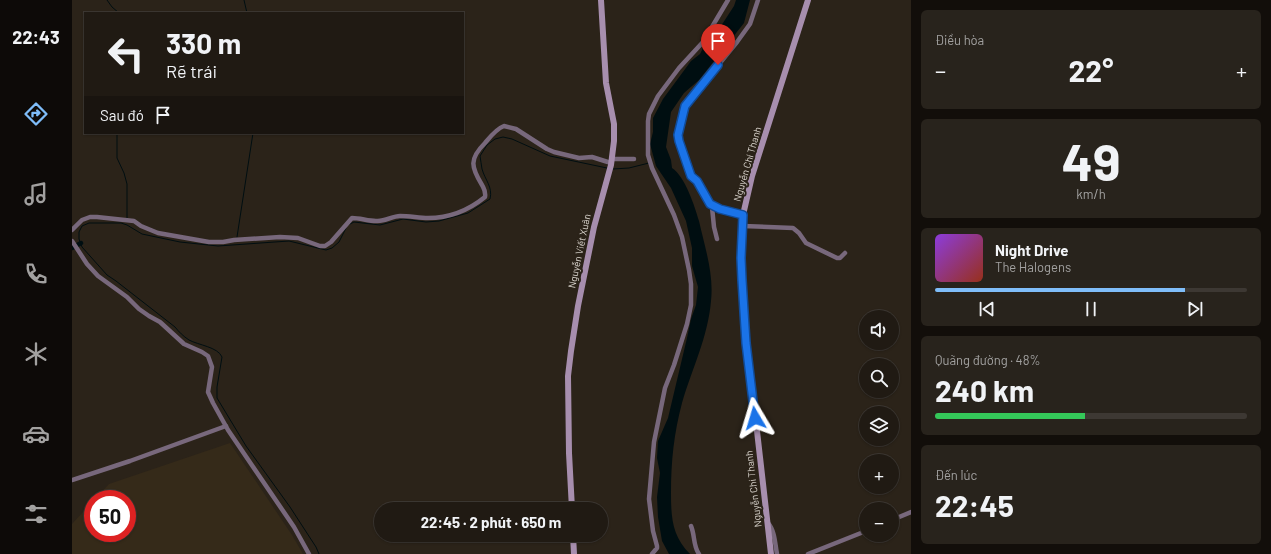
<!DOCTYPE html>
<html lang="vi">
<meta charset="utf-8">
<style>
:root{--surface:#201a13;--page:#28231c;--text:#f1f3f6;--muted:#a2a1a0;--line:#3d3833;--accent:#7fbdf9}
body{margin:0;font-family:Barlow,sans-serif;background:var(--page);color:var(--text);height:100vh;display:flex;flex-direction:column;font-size:15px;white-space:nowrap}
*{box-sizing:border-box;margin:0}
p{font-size:13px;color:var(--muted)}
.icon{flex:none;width:22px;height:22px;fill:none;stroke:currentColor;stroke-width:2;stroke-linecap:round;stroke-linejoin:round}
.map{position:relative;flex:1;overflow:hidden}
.drawer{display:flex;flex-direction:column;gap:10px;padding:10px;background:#120e0a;width:360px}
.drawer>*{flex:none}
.top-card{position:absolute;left:12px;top:12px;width:380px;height:122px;border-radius:0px;box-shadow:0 1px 3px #0004,0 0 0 1px var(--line);background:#201a13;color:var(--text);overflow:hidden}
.tools{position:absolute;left:787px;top:310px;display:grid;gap:8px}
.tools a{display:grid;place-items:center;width:40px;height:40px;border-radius:50%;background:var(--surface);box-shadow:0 1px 3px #0004,0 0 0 1px var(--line);font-size:20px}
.speed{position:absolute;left:12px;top:490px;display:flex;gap:8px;font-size:20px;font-weight:700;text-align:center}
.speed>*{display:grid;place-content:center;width:52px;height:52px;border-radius:50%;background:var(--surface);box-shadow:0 1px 3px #0004,0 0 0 1px var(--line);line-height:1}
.speed .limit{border:6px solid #d22;background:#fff;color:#111}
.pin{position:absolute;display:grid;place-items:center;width:34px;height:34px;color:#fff;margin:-41px -17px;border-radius:50% 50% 50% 0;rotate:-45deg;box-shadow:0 0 4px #0007}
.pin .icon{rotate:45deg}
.me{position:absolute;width:44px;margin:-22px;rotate:353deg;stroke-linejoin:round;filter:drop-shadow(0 0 3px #0008)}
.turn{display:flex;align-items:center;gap:14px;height:84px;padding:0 16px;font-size:18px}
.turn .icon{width:52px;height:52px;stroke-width:2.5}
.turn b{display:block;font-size:28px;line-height:34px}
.then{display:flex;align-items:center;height:38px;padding:0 16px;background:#0003;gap:8px;font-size:15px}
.big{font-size:30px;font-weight:700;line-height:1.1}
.drawer .widget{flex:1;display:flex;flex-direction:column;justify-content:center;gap:6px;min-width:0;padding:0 14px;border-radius:6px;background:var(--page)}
.drawer .dial{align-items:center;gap:0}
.dial b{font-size:52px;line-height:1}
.song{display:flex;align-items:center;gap:12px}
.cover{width:48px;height:48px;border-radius:6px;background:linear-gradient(135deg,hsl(270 70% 55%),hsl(10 70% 35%))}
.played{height:4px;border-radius:2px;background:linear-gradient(90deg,var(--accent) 80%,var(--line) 80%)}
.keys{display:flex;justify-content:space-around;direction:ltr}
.heat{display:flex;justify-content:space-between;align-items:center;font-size:22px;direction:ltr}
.charge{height:6px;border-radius:3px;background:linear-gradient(90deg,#34c759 48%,var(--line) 0)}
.trip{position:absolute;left:302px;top:502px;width:234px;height:40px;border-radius:20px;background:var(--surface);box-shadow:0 1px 3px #0004,0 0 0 1px var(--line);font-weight:700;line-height:40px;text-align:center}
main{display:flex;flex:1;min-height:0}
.dock{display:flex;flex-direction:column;width:72px;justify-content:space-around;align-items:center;background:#0d0a08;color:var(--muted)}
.dock .icon{width:28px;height:28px}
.dock .current{color:var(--accent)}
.dock b{font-size:18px;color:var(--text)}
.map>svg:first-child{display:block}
</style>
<main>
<nav class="dock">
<b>22:43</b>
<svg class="icon current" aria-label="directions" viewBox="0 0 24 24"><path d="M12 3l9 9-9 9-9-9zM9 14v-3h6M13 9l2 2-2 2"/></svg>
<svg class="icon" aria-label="music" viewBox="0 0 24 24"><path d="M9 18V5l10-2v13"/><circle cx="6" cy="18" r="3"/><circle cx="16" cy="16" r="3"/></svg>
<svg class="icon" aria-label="phone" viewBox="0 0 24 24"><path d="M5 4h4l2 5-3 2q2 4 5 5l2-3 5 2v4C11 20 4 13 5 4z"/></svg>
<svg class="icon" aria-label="climate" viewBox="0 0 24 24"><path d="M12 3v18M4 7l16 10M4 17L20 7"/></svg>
<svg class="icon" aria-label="car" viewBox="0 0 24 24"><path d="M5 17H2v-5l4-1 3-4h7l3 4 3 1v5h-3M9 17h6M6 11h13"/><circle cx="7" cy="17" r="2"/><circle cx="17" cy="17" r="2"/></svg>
<svg class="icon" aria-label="filters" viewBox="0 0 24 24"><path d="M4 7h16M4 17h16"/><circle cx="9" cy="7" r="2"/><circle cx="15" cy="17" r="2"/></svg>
</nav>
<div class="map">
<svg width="839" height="554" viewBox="0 0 839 554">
<rect width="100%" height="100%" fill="#2b2319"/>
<polygon fill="#352a19" points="158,443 220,535 231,554 0,554 0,524 21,501 21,533 55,533 55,499 23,499 37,484"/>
<path fill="#000e11" d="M664,0H678L672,23L627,80L612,93L599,112L594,147L599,160L600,168C613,176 623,207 627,221C633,248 642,274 639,301C636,337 620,369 610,403C602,433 599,461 599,493C599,517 600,536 618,554H597L590,541L586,517L585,497L588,473L585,458L586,441L596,418L615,338L619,319L624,305L626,287L620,266V248L614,221L599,188L584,166L578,144L581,132V118L591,99L619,61L628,54L633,44L647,29L662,6Z"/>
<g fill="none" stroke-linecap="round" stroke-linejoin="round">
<g stroke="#000e11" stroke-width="1">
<polyline points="35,0 40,7 47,13"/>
<polyline points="172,0 175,13"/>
<polyline points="45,133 45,158 52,173 55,184 55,218"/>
<polyline points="541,169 557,168 577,163"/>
<path d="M278,224L282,222L308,225L331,219L354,222L367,221L396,213L418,199C421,187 413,180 410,169C409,165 409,160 408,156L415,145L423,139L431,137L440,139L478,156L535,168"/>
<polyline points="165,237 181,133"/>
<path d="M247,554L244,547L218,507L174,446L145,398V387L150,357C146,347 126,345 117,340C111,336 107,332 103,327L44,281L35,275L10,247L7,239V232L10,226L17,223H49L55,225L70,234L108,242L146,246L217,241L254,250L260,248L267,242L274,228"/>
</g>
<polyline stroke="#000e11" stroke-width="4.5" points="0,248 9,243"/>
<g stroke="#78687c" stroke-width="4.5">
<polyline points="540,159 562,159"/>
<polyline points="638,204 648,209 671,215"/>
<polyline points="671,226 721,228 727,233 734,243 765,258 768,258 773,253"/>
<path d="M0,230L10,220L18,217H25L62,221L69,226L86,233L137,242H151L162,240L208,237L226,238L248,246H253L259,242L280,218C288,218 296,221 304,221C313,222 320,216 328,216C338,216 347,218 356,218C377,218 397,210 413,197C414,191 412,189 410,185C399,167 397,159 413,143C418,137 424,129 432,126L444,129L475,149L482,152L507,158L520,157L539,163"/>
<polyline points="645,239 642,227 640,207 625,181 619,176 608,147 606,135 613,106 665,42 678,24 686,0"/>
<polyline points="0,241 15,264 26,276 55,297 67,309 77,316 88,322 112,344 130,352 136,356 140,367 136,392 141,403 156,430 222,527 237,554"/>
<polyline points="0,480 58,461 154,426"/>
<polyline points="820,520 839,512"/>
<path d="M696,523C703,531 703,544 705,554"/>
<path d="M619,526C623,535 621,546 627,554"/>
<polyline points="580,554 585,548 585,546 581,531 577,499 582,442 593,388 602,365 615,324 619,305 619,284 617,270 610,237 602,215 580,168 576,155 576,121 577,114 586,96 607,68 631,42 656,0"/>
<polyline points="736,554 794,531"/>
</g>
<g stroke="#a78eae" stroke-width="6">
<polyline points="500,509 497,453 496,376 499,351 506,306 522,227 539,165 542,141 542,124 534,83 529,0"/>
<polyline points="501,535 502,554"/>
<polyline points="699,554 675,343 669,258 671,215 680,176 736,0"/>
</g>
</g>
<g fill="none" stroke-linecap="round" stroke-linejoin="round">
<defs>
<polyline id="route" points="646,65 613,106 606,135 607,141 619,176 625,181 638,204 648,209 671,215 669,258 670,280 674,343 683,418"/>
</defs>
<use href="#route" stroke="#114b97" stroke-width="10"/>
<use href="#route" stroke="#1a73e8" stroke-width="7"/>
</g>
<g text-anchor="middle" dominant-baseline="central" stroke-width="4" stroke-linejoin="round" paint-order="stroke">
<g font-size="10" fill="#ded9d2" stroke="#2b2319">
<text transform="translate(675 164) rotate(-74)">Nguyễn Chí Thanh</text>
<text transform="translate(507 251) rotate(-78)">Nguyễn Viết Xuân</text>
<text transform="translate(681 489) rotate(-97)">Nguyễn Chí Thanh</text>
</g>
</g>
</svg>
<div class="tools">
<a><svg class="icon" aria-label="sound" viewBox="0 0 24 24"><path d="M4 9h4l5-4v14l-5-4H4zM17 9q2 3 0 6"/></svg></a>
<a><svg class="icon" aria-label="search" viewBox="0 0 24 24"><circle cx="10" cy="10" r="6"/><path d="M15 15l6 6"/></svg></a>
<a><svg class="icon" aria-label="layers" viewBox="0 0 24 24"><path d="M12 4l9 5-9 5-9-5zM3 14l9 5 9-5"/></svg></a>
<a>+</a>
<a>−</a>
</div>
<div class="speed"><div class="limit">50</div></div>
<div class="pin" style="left:646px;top:65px;background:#d93025"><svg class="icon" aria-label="arrive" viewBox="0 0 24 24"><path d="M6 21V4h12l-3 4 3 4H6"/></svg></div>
<svg class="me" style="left:683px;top:418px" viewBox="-20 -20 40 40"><path d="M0-17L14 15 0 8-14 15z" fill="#1a73e8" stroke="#fff" stroke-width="4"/></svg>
<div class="trip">22:45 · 2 phút · 650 m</div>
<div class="top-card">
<div class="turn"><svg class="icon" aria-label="left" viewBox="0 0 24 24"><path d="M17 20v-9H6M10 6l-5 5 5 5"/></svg><div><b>330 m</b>Rẽ trái</div></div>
<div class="then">Sau đó<svg class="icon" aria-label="arrive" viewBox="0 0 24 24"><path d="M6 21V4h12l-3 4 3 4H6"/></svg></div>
</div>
</div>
<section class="drawer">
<div class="widget"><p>Điều hòa</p>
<div class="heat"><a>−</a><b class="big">22°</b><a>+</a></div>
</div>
<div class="widget dial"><b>49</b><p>km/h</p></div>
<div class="widget">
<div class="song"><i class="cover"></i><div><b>Night Drive</b><p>The Halogens</p></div></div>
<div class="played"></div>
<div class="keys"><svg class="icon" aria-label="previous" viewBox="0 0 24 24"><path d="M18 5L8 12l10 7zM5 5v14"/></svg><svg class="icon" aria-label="pause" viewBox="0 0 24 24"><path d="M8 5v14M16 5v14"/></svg><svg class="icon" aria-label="next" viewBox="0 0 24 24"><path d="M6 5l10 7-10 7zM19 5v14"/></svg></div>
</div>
<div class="widget"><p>Quãng đường · 48%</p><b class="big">240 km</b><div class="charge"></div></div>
<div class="widget"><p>Đến lúc</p><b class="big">22:45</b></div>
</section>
</main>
